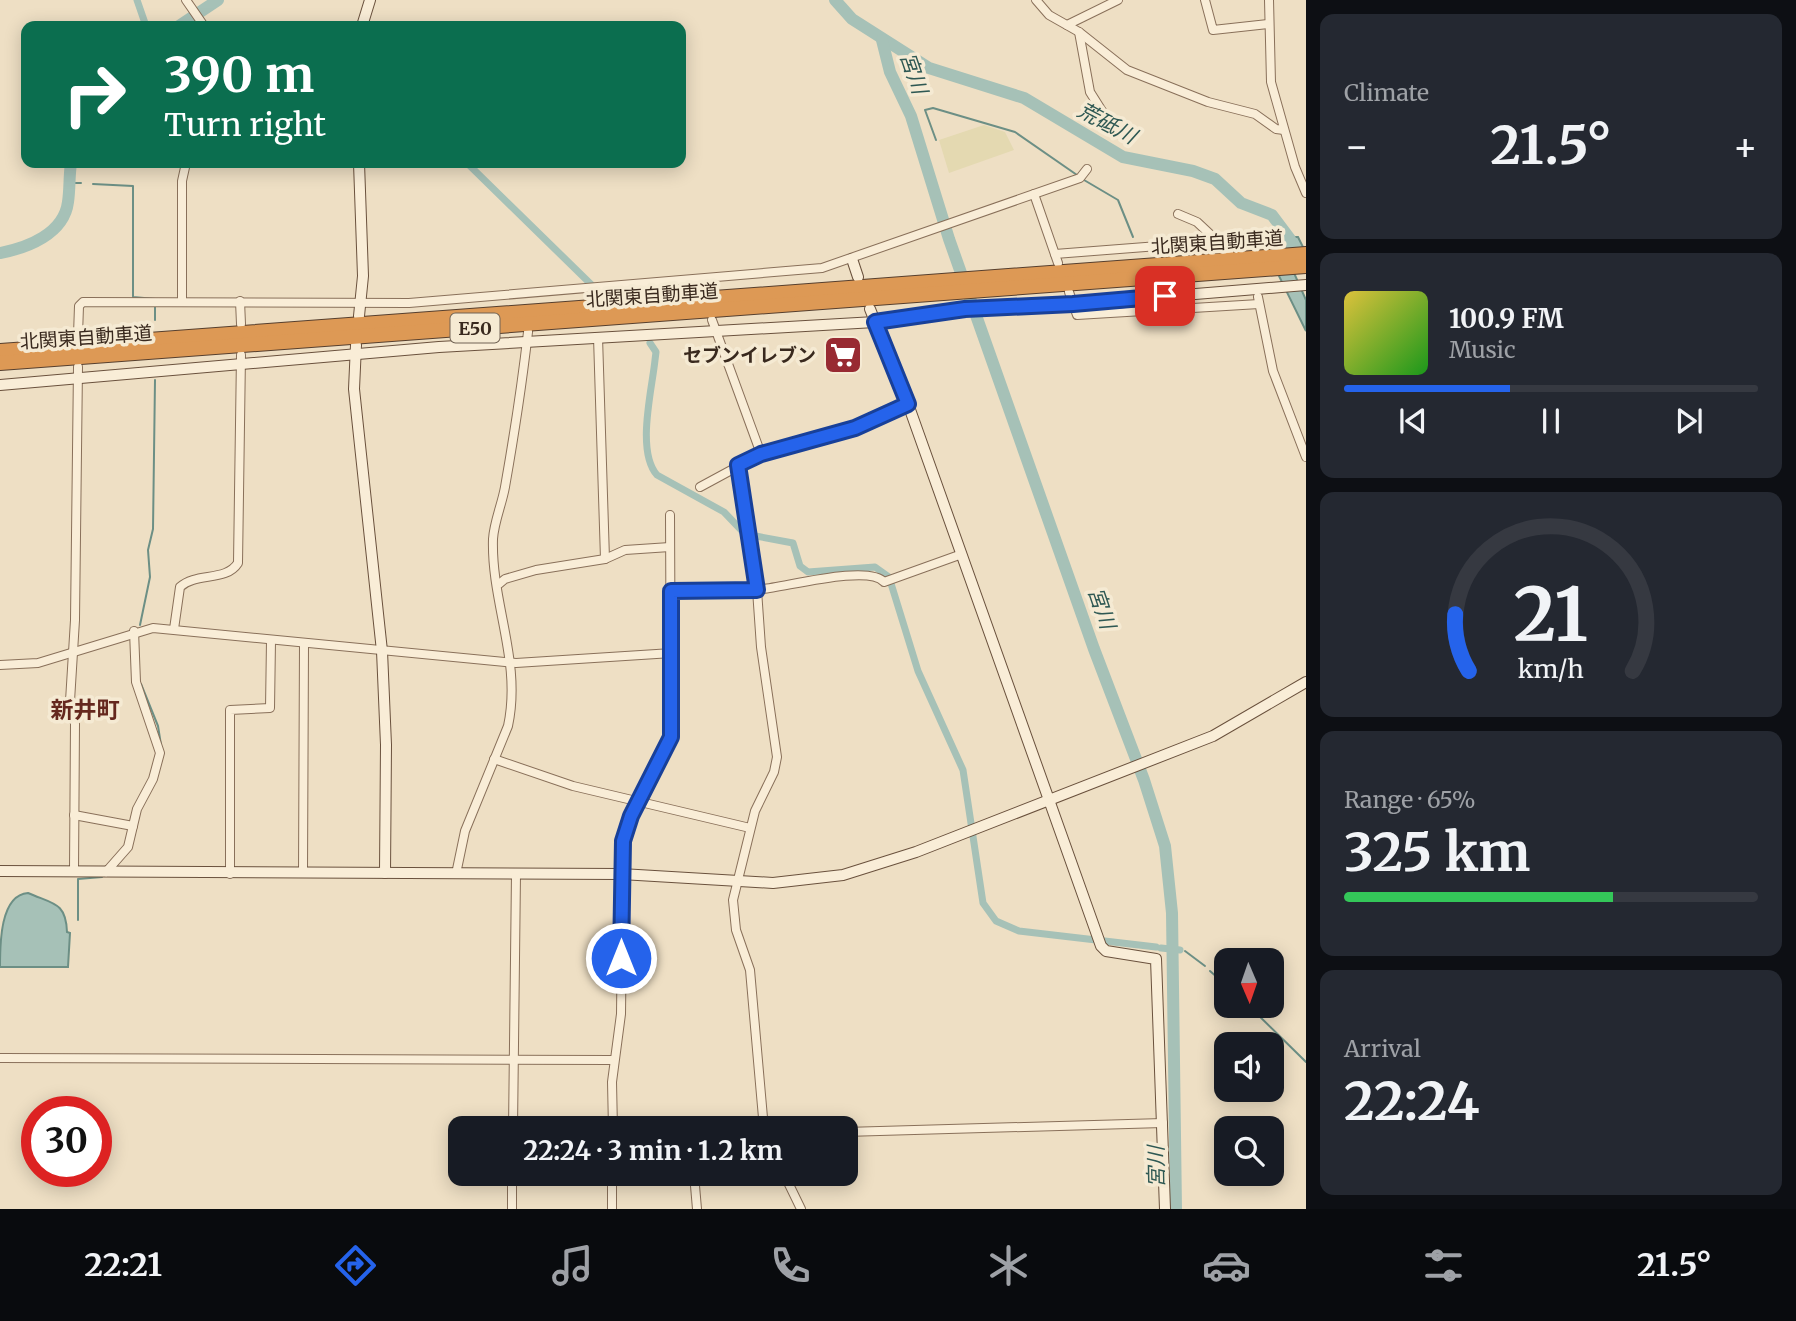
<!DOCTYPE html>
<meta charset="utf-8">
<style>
:root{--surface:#171b24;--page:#242831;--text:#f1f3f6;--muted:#9ea1a6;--line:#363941;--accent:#2563eb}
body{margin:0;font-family:Merriweather,"Noto Sans JP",serif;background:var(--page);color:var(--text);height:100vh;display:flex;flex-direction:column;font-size:26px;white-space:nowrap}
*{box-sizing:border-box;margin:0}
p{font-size:23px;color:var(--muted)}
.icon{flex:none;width:38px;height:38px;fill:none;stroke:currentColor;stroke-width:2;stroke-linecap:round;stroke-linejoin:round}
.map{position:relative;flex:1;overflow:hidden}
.sheet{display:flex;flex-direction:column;gap:14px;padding:14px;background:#0d0f14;width:490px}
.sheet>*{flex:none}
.guide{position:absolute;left:21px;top:21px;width:665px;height:147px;border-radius:14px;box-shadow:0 4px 18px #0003;background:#0b6e4f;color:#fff;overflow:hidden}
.needle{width:46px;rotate:178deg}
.buttons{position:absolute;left:1214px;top:948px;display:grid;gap:14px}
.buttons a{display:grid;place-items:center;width:70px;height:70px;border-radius:14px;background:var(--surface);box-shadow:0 4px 18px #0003;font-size:35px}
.speed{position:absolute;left:21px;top:1096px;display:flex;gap:14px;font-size:35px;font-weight:700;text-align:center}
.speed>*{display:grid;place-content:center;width:91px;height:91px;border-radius:50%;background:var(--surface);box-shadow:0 4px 18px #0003;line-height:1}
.speed .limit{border:10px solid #d22;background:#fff;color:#111}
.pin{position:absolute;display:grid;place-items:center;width:60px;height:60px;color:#fff;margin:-30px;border-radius:14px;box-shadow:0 4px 10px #0006}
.me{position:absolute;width:77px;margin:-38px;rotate:0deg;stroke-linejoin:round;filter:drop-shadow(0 0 5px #0008)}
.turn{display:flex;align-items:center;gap:24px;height:147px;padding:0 28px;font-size:32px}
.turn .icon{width:91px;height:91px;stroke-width:2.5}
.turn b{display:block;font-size:49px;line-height:60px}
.big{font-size:52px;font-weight:700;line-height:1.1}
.sheet .tile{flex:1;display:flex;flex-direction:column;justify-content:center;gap:10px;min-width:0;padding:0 24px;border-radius:14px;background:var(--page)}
.sheet .dial{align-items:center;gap:0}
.dial svg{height:182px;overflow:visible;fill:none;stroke:var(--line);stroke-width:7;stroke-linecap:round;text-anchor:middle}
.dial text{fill:var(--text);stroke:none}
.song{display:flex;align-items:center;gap:21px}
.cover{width:84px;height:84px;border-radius:10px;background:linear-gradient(135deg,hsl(50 70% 55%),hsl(120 70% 35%))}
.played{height:7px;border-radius:4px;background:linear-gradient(90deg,var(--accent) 40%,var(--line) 40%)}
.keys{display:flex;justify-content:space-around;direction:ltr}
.heat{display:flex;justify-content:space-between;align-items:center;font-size:38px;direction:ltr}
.charge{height:10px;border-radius:5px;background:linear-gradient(90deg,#34c759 65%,var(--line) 0)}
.trip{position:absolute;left:448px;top:1116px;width:410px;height:70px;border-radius:14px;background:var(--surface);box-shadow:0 4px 18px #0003;font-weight:700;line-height:70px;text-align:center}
.tabs{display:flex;height:112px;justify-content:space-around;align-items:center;background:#090b0e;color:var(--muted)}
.tabs .icon{width:49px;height:49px}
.tabs .selected{color:var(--accent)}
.tabs b{font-size:32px;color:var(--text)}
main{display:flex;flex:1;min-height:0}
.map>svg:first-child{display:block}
</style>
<main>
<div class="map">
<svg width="1306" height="1209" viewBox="0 0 1306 1209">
<rect width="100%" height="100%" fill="#eedfc4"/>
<polygon fill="#e4d9b1" points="984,125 1005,132 1014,150 949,173 939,140"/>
<g fill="#a6c1b7" stroke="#6c8f85" stroke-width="2">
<polygon points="1287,237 1298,237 1303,247 1294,273 1306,300 1306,331 1277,272 1271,253 1285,245"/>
<path d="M28,893C53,904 66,902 67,932L70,933L68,967H0C0,944 0,895 28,893Z"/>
</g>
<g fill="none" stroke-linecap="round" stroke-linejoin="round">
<g stroke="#6c8f85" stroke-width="2">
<polyline points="911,116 914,114"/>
<polyline points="936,140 925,110 933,108 1015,132 1077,175"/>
<polyline points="1084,180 1118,200 1133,237"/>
<polyline points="68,183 81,183"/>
<polyline points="93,184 133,186 133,297 155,299"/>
<polyline points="155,320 155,304"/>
<polyline points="140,625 150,577 148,550 153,529 155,380"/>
<polyline points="141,684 158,726 161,745"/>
<polyline points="78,920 78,879 102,877"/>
<polyline points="1185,951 1205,966"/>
<polyline points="1210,971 1227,986"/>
<polyline points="1249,1006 1306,1062"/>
</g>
<g stroke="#a6c1b7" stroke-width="7">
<polyline points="137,0 146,26"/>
<polyline points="467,163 603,296"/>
<path d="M650,343L656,352L655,360C652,390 636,451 657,475L724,512L745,534L793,543L800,566L808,572L875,567L889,577L918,671L963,770L983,903L996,921L1019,931L1156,947"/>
<polyline points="1161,948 1180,950"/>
</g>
<g stroke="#a6c1b7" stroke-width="12">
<polyline points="835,0 852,19 929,68 1024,98 1123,157 1193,171 1215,179 1241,203 1272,215 1290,239 1289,251"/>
<polyline points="179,26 218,0"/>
<polyline points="882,40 890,72 911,116 949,239 1094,649 1144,780 1165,846 1172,913 1176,1209"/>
<path d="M0,253C27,248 64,234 68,202C70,189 69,176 71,163"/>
</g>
<polyline stroke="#cabba3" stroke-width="8" stroke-dasharray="8 4" stroke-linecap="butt" points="695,286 703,302"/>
<defs>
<g id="street">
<polyline points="186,0 204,26"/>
<polyline points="1036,0 1049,15 1079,32 1127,70 1208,102 1255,114 1276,129 1284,130"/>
<polyline points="1205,0 1213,30 1268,24"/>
<polyline points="1269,0 1271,82 1295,167 1306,193"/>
<polyline points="1067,25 1118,0"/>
<polyline points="1079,32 1090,92 1112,127"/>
<polyline points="1034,194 1058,263"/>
<polyline points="1178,214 1197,222 1229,252"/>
<polyline points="1055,254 1210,242 1217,239"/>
<polyline points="1069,292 1077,315 1259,304"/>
<polyline points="1258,297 1273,371 1306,457"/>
<polyline points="240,301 241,324"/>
<polyline points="182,302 182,181 186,163"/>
<polyline points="712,320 761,454"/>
<polyline points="78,335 79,306 83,302 409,303 822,268 1080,178 1087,169"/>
<polyline points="598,337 605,559"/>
<polyline points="738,465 757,590 761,647 777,757 774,772 755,811 733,900 736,930 750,970 764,1129"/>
<polyline points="700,487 761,454 854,428 908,404"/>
<polyline points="499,584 505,579 536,570 605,559 625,550 670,547"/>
<path d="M671,591C701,591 733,593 763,589C786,587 869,564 884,582L962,554"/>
<path d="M174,629L180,587C196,572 226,582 238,563L241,355"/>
<polyline points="0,665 38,663 153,628 516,663 672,653"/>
<polyline points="494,759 573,786 750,828"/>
<polyline points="74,815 133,826"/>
<polyline points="74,871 75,724 70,701 75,620 78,367"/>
<polyline points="106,872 128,847 137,809 153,779 160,753 136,682 134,631"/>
<polyline points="303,873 304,645"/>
<polyline points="230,874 230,710 270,708 271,641"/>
<path d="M456,874L465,831L508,726C522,661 491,603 493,539C494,522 502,504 505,487C514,436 522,384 528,332"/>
<polyline points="0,1058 613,1060"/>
<polyline points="613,1128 664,1125 690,1129"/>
<polyline points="513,1129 516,874"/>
<polyline points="613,1129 612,1082 621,1014 623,841 631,816 671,737 670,515"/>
<polyline points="845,1132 1163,1123"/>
<polyline points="694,1174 697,1209"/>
<polyline points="784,1174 801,1209"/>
<polyline points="512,1209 512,1174"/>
<polyline points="612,1209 612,1174"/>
</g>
<g id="secondary">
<polyline points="362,26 370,0"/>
<polyline points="359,163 363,276 359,316"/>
<polyline points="852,259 858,277"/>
<polyline points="870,309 908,404 1101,946 1106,951 1156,959 1165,1209"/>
<polyline points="356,345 354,389 382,651 386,745 385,873"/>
<polyline points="0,385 439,347 875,322 986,307 1073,304 1306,285"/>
<polyline points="0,871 621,874 773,883 843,875 916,852 1213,736 1306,682"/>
</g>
<g id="highway">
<polyline points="0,351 1306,254"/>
<polyline points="0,363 1306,266"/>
</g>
</defs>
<use href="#street" stroke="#89705a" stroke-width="10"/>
<use href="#secondary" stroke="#6a513d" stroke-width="12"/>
<use href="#highway" stroke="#563f2e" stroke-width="16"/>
<use href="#street" stroke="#f9edd7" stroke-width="8"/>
<use href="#secondary" stroke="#f9edd7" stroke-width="10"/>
<use href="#highway" stroke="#d95" stroke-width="14"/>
</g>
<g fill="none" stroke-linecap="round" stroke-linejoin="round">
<defs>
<polyline id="route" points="621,958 623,841 631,816 671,737 671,591 757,590 738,465 761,454 855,428 908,404 875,322 965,309 1073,304 1165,296"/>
</defs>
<use href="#route" stroke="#184099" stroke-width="18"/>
<use href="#route" stroke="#2563eb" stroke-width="12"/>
</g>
<defs>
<symbol id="supermarket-square" viewBox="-11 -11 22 22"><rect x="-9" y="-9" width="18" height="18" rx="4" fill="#982a32" stroke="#f5ead3"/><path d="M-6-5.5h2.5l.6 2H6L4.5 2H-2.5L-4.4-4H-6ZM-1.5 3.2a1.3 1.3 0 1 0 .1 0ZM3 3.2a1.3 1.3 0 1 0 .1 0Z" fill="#fff"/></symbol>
</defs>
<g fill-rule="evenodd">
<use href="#supermarket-square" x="821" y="333" width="44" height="44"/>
</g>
<g text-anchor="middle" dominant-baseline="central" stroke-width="7" stroke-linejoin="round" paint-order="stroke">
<rect fill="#f5ead3" stroke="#716354" stroke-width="2" x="450.5" y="313.5" width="49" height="29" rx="5"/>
<g font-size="18" font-weight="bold" fill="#39291e">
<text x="475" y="328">E50</text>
</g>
<g font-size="19" fill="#39291e" stroke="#f5ead3">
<text transform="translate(1217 242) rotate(-4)">北関東自動車道</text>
<text transform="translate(652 295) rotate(-4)">北関東自動車道</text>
<text transform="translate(86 337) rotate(-4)">北関東自動車道</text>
</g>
<g font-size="19" font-weight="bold" fill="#39291e" stroke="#f5ead3" text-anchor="end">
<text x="816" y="355">セブンイレブン</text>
</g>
<g font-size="21" font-style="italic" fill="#2e5853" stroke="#f5ead3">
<text transform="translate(914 73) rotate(71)">宮川</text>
<text transform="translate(1107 123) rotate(28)">荒砥川</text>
<text transform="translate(1102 608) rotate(71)">宮川</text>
<text transform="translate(1156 1167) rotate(-91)">宮川</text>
</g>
<g font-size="23" font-weight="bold" fill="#65281e" stroke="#f5ead3">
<text x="85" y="709">新井町</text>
</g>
</g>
</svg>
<div class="buttons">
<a><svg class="needle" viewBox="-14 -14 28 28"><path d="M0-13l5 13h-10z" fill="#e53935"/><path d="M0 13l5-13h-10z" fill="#9ea1a6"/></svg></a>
<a><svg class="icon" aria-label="sound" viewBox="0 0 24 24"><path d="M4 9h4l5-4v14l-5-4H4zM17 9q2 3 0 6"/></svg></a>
<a><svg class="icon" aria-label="search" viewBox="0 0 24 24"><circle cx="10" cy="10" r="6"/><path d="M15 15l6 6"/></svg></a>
</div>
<div class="speed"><div class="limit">30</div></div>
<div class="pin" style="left:1165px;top:296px;background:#d93025"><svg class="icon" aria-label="arrive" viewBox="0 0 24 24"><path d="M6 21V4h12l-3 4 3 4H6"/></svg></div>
<svg class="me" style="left:621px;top:958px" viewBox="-20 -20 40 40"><circle r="17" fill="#2563eb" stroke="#fff" stroke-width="3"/><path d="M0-11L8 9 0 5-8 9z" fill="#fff"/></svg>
<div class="trip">22:24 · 3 min · 1.2 km</div>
<div class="guide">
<div class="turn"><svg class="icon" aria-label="right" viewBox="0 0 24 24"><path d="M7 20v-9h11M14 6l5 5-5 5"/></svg><div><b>390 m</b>Turn right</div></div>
</div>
</div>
<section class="sheet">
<div class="tile"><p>Climate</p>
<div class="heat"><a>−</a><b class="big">21.5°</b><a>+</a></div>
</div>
<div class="tile">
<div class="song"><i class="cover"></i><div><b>100.9 FM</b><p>Music</p></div></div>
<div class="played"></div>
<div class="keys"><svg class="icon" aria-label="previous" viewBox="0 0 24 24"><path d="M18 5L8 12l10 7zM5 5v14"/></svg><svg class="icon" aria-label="pause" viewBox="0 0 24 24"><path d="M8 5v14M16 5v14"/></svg><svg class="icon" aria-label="next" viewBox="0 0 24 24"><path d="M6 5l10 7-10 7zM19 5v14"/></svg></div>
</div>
<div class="tile dial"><svg viewBox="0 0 100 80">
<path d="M14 69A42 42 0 1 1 86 69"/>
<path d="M14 69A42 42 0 0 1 8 44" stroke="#2563eb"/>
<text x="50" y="56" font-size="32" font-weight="700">21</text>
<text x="50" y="72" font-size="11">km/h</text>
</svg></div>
<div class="tile"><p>Range · 65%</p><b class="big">325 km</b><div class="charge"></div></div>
<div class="tile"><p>Arrival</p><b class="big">22:24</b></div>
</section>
</main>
<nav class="tabs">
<b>22:21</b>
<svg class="icon selected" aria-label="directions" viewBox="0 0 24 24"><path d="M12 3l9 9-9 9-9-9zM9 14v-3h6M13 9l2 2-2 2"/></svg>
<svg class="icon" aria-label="music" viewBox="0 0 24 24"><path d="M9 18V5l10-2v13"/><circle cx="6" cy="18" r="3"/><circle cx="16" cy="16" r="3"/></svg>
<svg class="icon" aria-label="phone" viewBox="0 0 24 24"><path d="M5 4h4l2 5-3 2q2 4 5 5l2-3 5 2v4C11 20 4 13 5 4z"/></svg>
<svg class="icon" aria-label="climate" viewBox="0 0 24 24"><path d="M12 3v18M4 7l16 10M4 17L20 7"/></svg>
<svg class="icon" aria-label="car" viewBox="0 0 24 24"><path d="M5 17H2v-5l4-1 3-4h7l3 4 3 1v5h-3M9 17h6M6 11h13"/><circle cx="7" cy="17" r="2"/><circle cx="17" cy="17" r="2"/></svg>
<svg class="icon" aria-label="filters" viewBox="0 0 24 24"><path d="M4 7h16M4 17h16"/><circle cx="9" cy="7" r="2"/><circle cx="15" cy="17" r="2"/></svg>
<b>21.5°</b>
</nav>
